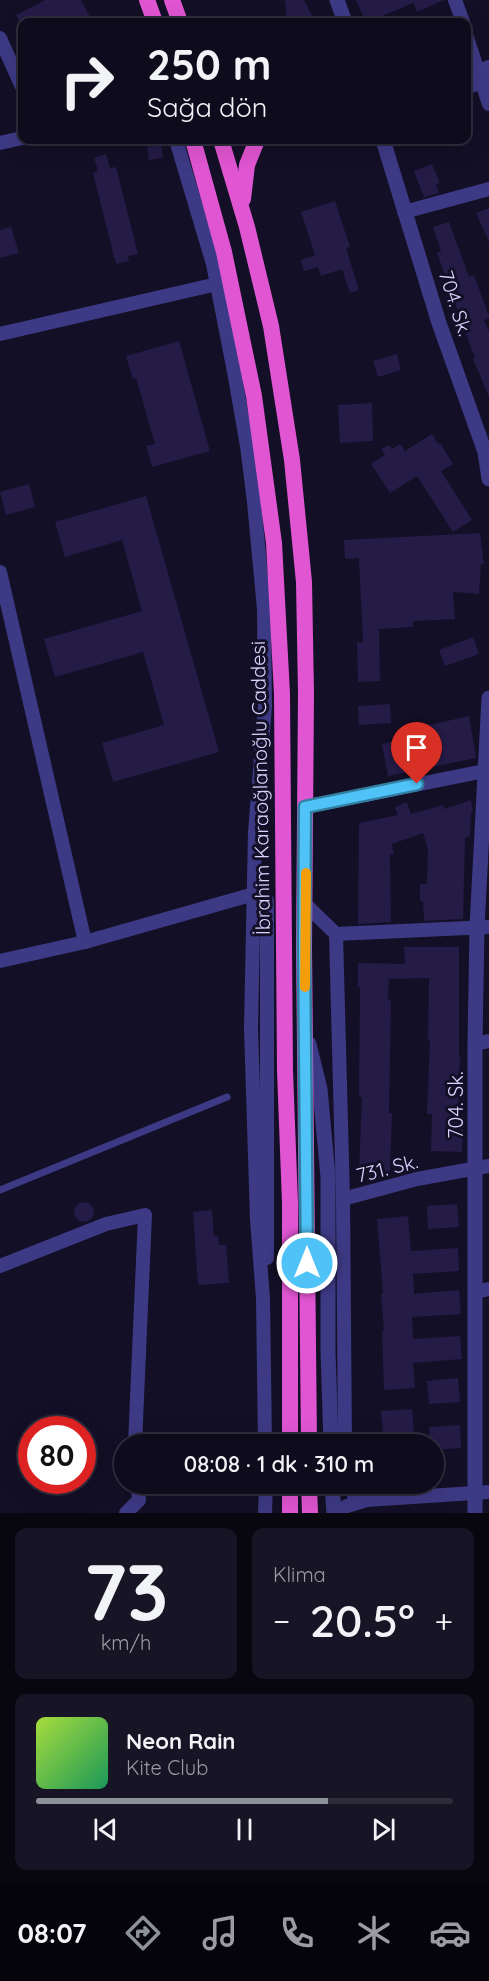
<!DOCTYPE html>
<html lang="tr">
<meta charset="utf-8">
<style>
:root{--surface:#0e0b1c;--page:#171425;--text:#f1f3f6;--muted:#9b9ba3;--line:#2e2b3b;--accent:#8c9099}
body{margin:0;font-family:Quicksand,sans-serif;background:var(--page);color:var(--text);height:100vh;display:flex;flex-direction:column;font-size:22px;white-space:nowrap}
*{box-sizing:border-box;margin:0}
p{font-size:20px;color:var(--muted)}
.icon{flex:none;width:33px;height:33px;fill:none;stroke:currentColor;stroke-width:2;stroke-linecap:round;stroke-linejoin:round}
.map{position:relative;height:1513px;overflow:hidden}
.sheet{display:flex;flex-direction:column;gap:15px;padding:15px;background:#08060f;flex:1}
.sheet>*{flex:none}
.hud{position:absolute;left:18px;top:18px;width:453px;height:126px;border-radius:12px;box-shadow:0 6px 24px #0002,0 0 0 2px var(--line);background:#0e0b1c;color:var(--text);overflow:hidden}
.speed{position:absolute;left:18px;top:1416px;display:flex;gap:12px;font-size:30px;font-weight:700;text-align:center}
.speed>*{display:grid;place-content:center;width:78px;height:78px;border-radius:50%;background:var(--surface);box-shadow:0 6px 24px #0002,0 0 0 2px var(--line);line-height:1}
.speed .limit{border:9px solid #d22;background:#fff;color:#111}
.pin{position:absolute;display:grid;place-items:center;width:51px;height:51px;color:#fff;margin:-62px -26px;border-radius:50% 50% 50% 0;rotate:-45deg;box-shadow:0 0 6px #0007}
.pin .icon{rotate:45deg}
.me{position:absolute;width:66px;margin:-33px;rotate:0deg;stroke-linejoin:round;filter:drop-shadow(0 0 4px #0008)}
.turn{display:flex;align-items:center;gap:21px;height:126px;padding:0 30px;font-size:27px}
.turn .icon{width:78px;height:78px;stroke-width:2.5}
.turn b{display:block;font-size:42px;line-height:51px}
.big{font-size:45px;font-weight:600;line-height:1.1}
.sheet .tile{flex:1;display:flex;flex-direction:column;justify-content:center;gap:9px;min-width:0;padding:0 21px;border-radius:12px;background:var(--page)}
.sheet .dial{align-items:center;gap:0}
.dial b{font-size:78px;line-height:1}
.song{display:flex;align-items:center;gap:18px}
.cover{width:72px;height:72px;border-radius:9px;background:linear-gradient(135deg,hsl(80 70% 55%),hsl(150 70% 35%))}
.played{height:6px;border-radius:3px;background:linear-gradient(90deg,var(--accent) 70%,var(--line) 70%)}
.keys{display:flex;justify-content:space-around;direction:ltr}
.heat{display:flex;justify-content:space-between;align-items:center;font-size:33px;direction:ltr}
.sheet .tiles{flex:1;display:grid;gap:15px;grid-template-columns:1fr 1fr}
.tile:last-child{grid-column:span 2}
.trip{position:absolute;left:114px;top:1434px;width:330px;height:60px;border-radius:30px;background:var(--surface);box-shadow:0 6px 24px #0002,0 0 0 2px var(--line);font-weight:600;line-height:60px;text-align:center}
.menu{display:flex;height:96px;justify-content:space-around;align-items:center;background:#06040b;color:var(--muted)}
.menu .icon{width:42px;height:42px}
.menu .active{color:var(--accent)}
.menu b{font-size:27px;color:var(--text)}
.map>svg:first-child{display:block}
</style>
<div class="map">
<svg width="489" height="1513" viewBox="0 0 489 1513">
<rect width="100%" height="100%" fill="#130f26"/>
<g fill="#241b47">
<polygon points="45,0 81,0 93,22 20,22 16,15"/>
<polygon points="285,0 304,0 315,22 287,22"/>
<polygon points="356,0 444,0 417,12 413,3 368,22 366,22"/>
<polygon points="161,144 163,158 149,160 147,147"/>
<polygon points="106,154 110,168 116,167 138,254 128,256 129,261 116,264 93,173 98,171 94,158"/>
<polygon points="432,164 440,183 436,184 439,193 424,197 414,171"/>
<polygon points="335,201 350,247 346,248 359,290 350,293 342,269 321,276 318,267 304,271 301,260 315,255 301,212"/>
<polygon points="489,208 489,242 476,213"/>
<polygon points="449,222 469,277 474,275 489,316 489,318 484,320 489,331 489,397 473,359 475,358 437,253 441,251 433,227"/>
<polygon points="11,227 19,253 0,258 0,230"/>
<polygon points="179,341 210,451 152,467 146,446 155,444 136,378 133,379 126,356"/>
<polygon points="397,354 401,370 378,377 373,361"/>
<polygon points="372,403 373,441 340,443 338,405"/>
<polygon points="432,434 438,444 440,443 453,464 441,471 472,520 453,532 417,476 390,493 371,464 385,455 381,449 389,445 392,449 400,444 405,451"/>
<polygon points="29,484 35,507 6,515 0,492"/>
<polygon points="146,496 219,752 113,782 102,743 164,725 143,652 55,677 44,639 142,611 122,540 65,557 55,522"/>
<polygon points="480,533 484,564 481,564 479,594 453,592 455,619 413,621 413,627 379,629 380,681 358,682 357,642 363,642 359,558 345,559 344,540"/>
<polygon points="473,637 479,654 445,666 439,650"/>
<polygon points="390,704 391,723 359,725 358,706"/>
<polygon points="469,716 476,758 388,776 382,744 414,736 412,729"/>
<polygon points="471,800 473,812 471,813 470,836 465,838 463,919 424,921 423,901 420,901 420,884 427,884 428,849 423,833 392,844 394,854 390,855 391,922 358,924 359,823 398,815 395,807 407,802 411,814 443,805 444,809"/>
<polygon points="404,947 459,947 459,1056 460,1056 458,1128 463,1129 462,1152 431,1151 432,1114 427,1114 430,1040 428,1040 429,978 389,979 388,1000 391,1001 389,1113 392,1113 390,1172 359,1171 362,1097 359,1097 360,987 358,987 358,963 405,964"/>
<circle cx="84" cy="1212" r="10"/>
<polygon points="457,1204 459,1227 428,1229 427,1206"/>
<polygon points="212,1210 214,1236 218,1236 219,1245 226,1245 229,1283 198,1285 193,1212"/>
<polygon points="408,1216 411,1251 458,1248 459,1271 413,1274 414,1294 459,1290 461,1314 412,1317 413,1339 460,1336 462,1359 413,1363 415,1388 384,1390 382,1331 384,1331 381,1294 383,1293 377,1219"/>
<polygon points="458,1378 460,1402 429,1404 427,1381"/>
<polygon points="412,1409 414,1432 383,1435 381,1411"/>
<polygon points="460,1425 461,1448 434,1450 434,1444 430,1444 429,1427"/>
</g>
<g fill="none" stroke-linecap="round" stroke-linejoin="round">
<polyline stroke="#3d3a85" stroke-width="7" points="0,1190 227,1097"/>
<g stroke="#3d3a85" stroke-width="14">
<polyline points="455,0 463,22"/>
<polyline points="466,35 489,104"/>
<polyline points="0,38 22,87"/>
<polyline points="466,77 489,67"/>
<polyline points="466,88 489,79"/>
<polyline points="176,140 213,264 235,377 247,446 254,502 264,609 265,706 255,832 251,1028 257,1219 263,1299 265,1444"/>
<polyline points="0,143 22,138"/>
<polyline points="404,212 489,189"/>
<polyline points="0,334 217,284"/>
<polyline points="0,572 85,942"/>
<polyline points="305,807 489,770"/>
<polyline points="305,904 336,934 343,1199 345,1444"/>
<polyline points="336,934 489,927"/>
<path d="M0,961L85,942L254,894C261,893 264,894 267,901V1258"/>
<polyline points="475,1044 489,1041"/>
<polyline points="343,1199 417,1179 489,1166"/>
<polyline points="0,1266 106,1224 145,1215 135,1444"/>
<polyline points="475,1292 489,1289"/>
<polyline points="351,1484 356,1503"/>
<polyline points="126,1513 139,1500 138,1484"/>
<polyline points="265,1513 266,1484"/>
<polyline points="334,1513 347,1506 367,1500 489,1492"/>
</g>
<g stroke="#3d3a85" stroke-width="15">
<polyline points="337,0 345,22"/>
<polyline points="383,140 439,323 485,452 489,479"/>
<polyline points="309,1044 320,1089 328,1177 328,1351 331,1444"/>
<polyline points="332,1484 334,1513"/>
<polyline points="475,1513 475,1044 477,927 489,698"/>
</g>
<g stroke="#e055d1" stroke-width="16">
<polyline points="147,0 155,22"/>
<polyline points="172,0 180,22"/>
<polyline points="193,140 224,252 254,396 274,543 282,694 285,1071 290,1203 290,1444"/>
<polyline points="221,140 247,227 271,326 292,460 304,582 306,693 304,948 309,1444"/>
<polyline points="243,199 247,165 257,140"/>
<polyline points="309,1484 310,1513"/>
<polyline points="290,1513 290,1484"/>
</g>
</g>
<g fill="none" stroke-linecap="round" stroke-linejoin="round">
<defs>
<polyline id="route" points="307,1263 304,948 305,807 417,784"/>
</defs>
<use href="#route" stroke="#337fa1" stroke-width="15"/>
<use href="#route" stroke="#4fc3f7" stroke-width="10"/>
<polyline stroke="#f59e0b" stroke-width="10" points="305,987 306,873"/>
</g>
<g text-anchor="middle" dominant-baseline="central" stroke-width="6" stroke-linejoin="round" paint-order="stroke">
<g font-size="20" fill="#d9d4ff" stroke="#130f26">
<text transform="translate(456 303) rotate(72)">704. Sk.</text>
<text transform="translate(260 788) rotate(-91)">İbrahim Karaoğlanoğlu Caddesi</text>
<text transform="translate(455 1105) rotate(-90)">704. Sk.</text>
<text transform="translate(387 1168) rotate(-14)">731. Sk.</text>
</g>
</g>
</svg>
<div class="speed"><div class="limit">80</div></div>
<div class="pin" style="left:417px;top:784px;background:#d93025"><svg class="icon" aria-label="arrive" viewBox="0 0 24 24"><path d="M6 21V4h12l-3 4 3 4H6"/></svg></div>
<svg class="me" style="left:307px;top:1263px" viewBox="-20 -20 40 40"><circle r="17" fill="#4fc3f7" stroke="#fff" stroke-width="3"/><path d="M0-11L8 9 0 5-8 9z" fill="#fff"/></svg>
<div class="trip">08:08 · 1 dk · 310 m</div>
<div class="hud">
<div class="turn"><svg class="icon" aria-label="right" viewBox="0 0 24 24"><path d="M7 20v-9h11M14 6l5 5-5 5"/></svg><div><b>250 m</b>Sağa dön</div></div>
</div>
</div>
<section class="sheet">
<div class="tiles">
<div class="tile dial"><b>73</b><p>km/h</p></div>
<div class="tile"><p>Klima</p>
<div class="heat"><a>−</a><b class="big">20.5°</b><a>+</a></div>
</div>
<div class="tile">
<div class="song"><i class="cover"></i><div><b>Neon Rain</b><p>Kite Club</p></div></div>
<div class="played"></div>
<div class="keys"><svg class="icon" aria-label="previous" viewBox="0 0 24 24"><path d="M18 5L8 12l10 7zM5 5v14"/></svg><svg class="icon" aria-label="pause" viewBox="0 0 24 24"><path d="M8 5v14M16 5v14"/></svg><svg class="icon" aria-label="next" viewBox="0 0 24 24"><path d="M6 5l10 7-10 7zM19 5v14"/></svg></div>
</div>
</div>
</section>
<nav class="menu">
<b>08:07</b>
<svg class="icon active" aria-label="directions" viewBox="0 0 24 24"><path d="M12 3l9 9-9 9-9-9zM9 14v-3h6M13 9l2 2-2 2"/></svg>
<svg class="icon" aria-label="music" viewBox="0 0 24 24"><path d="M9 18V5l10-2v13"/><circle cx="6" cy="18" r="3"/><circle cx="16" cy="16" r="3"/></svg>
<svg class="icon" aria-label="phone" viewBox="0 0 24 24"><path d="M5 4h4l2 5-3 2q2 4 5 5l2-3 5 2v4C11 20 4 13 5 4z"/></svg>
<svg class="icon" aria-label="climate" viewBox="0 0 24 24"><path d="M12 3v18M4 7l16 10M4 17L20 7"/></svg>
<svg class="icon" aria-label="car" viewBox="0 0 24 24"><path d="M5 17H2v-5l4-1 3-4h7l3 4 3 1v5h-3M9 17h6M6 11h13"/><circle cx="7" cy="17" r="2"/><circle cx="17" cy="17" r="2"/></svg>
</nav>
